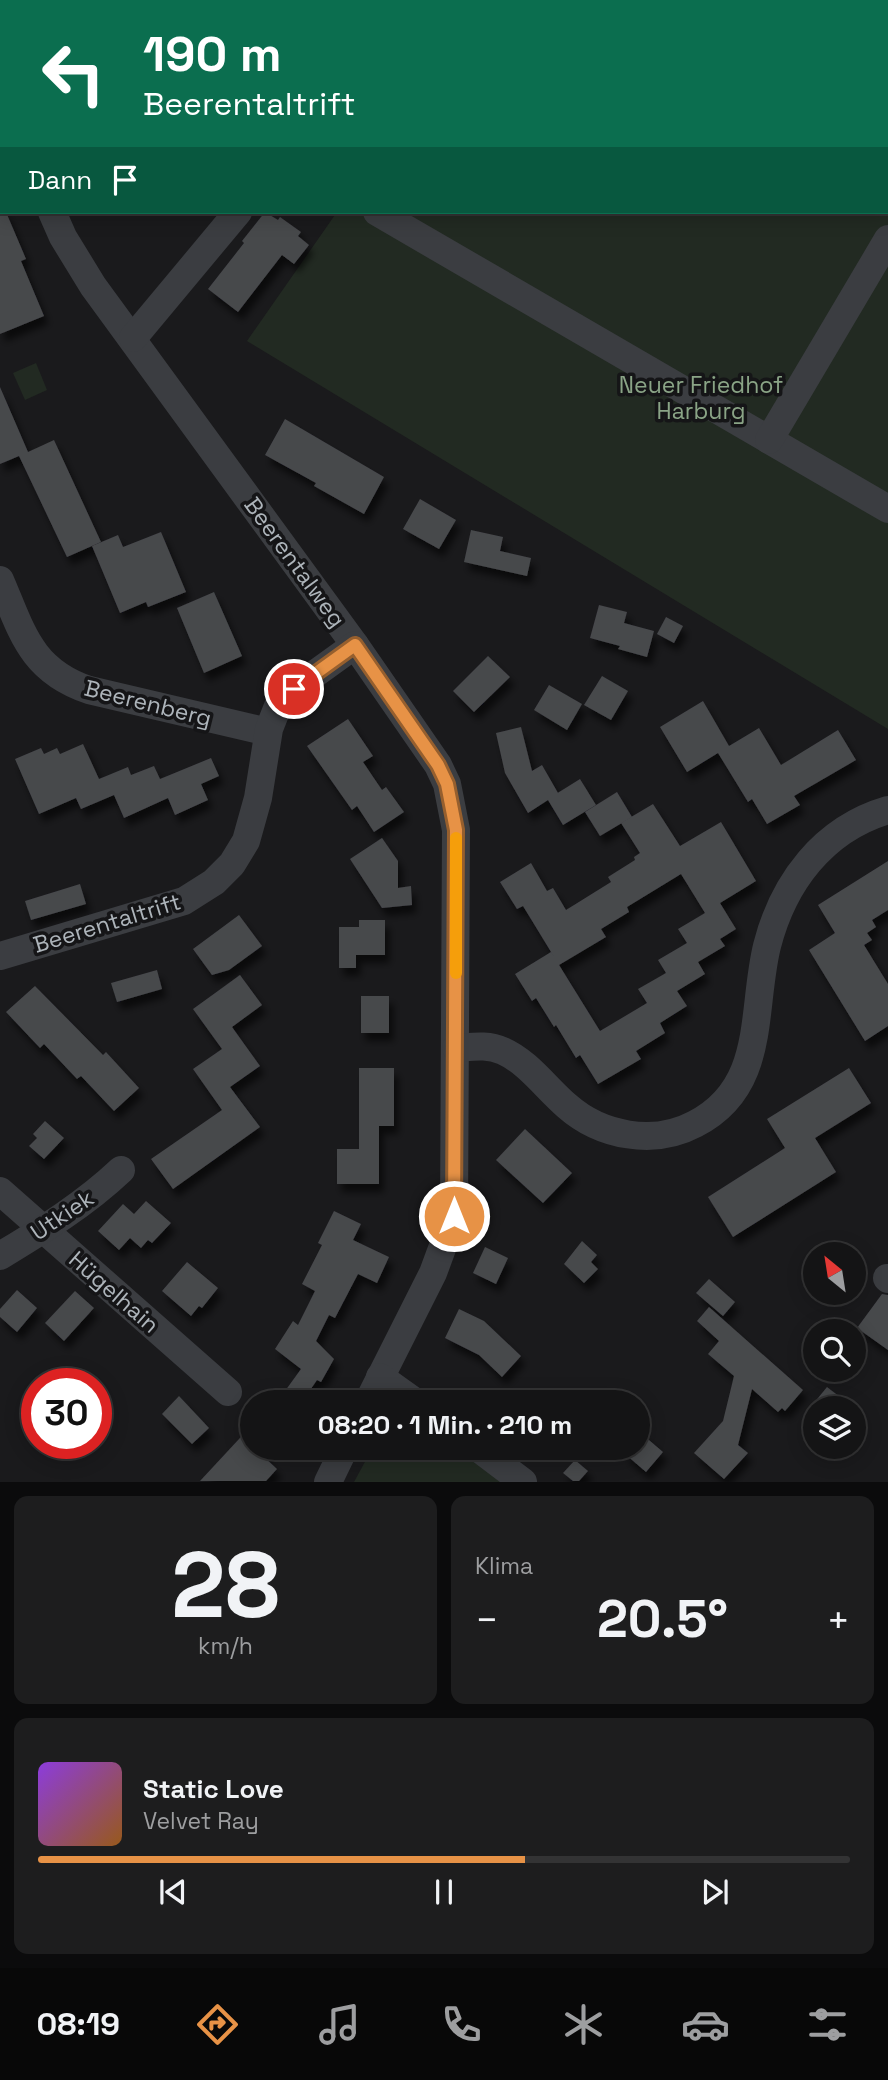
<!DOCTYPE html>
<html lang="de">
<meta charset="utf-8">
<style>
:root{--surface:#141415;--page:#1d1d1e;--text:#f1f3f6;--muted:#9d9ea0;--line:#333334;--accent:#e79246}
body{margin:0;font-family:"Space Grotesk",sans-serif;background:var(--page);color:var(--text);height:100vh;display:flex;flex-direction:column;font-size:26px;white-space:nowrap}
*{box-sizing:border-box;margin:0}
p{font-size:23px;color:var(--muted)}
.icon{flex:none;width:38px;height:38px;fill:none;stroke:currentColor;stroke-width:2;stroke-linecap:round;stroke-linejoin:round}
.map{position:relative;height:1482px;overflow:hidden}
.panel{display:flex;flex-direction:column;gap:14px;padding:14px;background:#0b0b0c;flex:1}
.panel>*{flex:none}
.guide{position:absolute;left:0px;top:0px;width:889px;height:214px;box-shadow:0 4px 18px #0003,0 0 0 2px var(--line);background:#0b6e4f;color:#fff;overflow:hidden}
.needle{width:46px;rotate:330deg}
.controls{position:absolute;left:803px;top:1242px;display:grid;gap:14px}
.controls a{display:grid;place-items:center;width:63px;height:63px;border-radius:50%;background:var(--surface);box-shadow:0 4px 18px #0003,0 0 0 2px var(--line);font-size:35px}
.speed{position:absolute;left:21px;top:1368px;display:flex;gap:14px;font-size:35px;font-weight:700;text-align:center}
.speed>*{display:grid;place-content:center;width:91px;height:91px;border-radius:50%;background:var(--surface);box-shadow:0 4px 18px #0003,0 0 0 2px var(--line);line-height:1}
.speed .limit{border:10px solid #d22;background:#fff;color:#111}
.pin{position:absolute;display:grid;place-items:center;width:60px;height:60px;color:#fff;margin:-30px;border:4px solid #fff;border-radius:50%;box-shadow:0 2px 7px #0007}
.me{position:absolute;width:77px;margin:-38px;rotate:0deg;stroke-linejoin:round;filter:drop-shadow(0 0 5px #0008)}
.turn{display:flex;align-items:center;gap:24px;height:147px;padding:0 28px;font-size:32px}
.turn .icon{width:91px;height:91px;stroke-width:2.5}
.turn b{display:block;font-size:49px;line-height:60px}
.then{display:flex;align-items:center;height:66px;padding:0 28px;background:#0003;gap:14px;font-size:26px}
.big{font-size:52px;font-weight:700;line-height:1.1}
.panel .widget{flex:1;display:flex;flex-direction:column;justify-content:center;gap:10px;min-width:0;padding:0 24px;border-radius:14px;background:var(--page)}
.panel .dial{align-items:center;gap:0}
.dial b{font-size:91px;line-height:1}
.song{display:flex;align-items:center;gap:21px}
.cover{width:84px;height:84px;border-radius:10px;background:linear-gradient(135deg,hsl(270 70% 55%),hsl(30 70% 35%))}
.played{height:7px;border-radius:4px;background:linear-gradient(90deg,var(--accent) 60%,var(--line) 60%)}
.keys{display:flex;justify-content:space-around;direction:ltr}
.heat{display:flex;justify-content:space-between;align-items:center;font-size:38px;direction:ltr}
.panel .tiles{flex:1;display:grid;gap:14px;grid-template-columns:1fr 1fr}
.widget:last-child{grid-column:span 2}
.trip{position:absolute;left:240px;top:1390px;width:410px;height:70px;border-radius:35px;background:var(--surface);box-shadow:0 4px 18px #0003,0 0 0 2px var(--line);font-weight:700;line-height:70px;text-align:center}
.menu{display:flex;height:112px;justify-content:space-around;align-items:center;background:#080808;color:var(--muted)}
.menu .icon{width:49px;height:49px}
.menu .current{color:var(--accent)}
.menu b{font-size:32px;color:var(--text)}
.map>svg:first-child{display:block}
</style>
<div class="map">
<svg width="888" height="1482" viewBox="0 0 888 1482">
<defs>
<filter id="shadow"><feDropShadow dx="4.5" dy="8" stdDeviation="3.5" flood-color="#0009"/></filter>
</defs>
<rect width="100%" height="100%" fill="#1a1a1c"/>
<g fill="#222a22">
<polygon points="0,0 222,0 222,2 2,2 0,87"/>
<polygon points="431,0 888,0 888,729 247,341 337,212 887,212 887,2 430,2"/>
<polygon points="36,363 47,390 25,400 13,373"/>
<polygon points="373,1447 477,1447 524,1482 354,1482"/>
</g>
<g fill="#47484c" filter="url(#shadow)">
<polygon points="0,198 2,212 6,212 26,259 21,261 44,316 0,334"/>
<polygon points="265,212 278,220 280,217 301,232 298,236 309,245 294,264 282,255 238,312 208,289 244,243 242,241"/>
<polygon points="0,387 28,452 54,440 101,542 67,557 19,456 0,464"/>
<polygon points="285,419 384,477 364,514 314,486 316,483 265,455"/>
<polygon points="420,499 456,520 439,549 403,529"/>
<polygon points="471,530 503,537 500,551 531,558 527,576 464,562"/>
<polygon points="161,532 186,592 148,607 146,602 120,613 92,546 118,535 123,547"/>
<polygon points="214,592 242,656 204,673 177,608"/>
<polygon points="599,605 627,612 624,623 654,631 647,657 618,649 620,646 590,638"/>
<polygon points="666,617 683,626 674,643 657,634"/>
<polygon points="488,656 510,677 474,712 453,691"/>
<polygon points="602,676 628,691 611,720 584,705"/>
<polygon points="549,685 582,704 567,730 534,710"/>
<polygon points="703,701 729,746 759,728 781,765 838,730 856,760 794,796 800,805 767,824 752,799 748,802 718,753 687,772 660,727"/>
<polygon points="348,719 373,756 363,762 382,790 386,787 404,812 374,832 357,806 352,810 307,746"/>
<polygon points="521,727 532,771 542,765 558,793 548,799 580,779 596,805 563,825 548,800 528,813 505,773 496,733"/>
<polygon points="83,744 99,779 128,767 131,775 154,766 160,779 211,758 219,776 201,784 208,800 175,815 168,798 124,818 114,795 81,809 76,798 39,814 15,759 41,748 44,754 57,748 60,754"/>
<polygon points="617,792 632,817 600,836 585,812"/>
<polygon points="653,804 680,846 721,822 756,881 720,903 736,929 720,939 725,946 698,962 705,974 677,991 687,1006 660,1023 665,1033 636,1051 641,1059 598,1084 580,1055 576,1058 556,1025 554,1027 536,998 532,1001 515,974 551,952 600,1031 647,1003 638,989 666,973 658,960 687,943 678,929 705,913 681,874 627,907 629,912 601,929 606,937 559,965 523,906 517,909 500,882 531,863 547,891 553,888 566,910 611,882 608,877 635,860 634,857 640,853 621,823"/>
<polygon points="382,838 398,861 398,888 411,886 412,905 382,908 350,859"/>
<polygon points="888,861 888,910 872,920 876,927 867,933 872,940 864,945 888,984 888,1026 865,1041 809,950 835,933 818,905"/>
<polygon points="80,884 86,904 31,920 25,901"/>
<polygon points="239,915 262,946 229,970 212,975 193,949"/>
<polygon points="359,920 385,920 385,955 356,955 356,968 339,968 339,927 359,927"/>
<polygon points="157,970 162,989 117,1002 111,983"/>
<polygon points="240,975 262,1005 232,1027 260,1066 230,1087 260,1127 173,1189 151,1159 222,1110 193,1069 222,1049 193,1009"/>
<polygon points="35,986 103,1055 106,1052 139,1088 114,1111 81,1076 77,1079 44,1044 40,1048 6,1012"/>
<rect x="361" y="996" width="28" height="37"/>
<polygon points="359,1068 394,1068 394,1126 379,1126 379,1184 337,1184 337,1149 359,1149"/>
<polygon points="849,1068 871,1103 815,1138 836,1172 733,1237 708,1197 785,1148 767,1119"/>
<polygon points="45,1121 64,1138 44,1159 29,1146 37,1138 33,1134"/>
<polygon points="525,1129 572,1173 543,1203 496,1160"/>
<polygon points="146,1201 171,1223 152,1243 148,1240 141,1248 130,1238 119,1250 98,1231 123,1204 134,1214"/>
<polygon points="334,1211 361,1224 353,1240 389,1257 377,1283 358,1274 335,1318 329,1315 316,1341 334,1359 321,1382 317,1380 302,1402 285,1391 301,1369 275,1349 293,1321 298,1325 315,1291 302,1284 322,1245 318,1243"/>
<polygon points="582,1241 597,1255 591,1262 598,1269 584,1283 564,1264"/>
<polygon points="485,1247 508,1258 496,1284 473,1273"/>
<polygon points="187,1262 218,1288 202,1308 199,1306 191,1316 162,1291"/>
<polygon points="709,1279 735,1302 723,1316 696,1293"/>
<polygon points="17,1290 37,1308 17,1332 0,1317 0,1309"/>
<polygon points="75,1291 94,1308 64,1341 45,1323"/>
<polygon points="882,1294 888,1295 888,1350 857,1328"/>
<polygon points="709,1307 803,1390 785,1411 782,1408 778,1412 752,1389 738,1445 748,1453 724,1479 694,1453 723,1421 734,1376 708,1354 719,1341 697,1321"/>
<polygon points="459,1309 484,1321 521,1356 502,1377 479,1355 445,1338"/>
<polygon points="827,1387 840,1397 830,1409 809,1409"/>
<polygon points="179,1396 209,1428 192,1444 162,1414"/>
<polygon points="252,1425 252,1447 271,1447 263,1456 277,1469 266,1481 200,1481"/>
<polygon points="642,1434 663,1452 646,1472 625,1454 631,1447 637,1447 637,1440"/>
<polygon points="575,1460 588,1471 579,1481 573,1481 563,1473"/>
</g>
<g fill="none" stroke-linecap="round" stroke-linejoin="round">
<g stroke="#3b3d41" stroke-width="28">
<polyline points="246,0 246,2"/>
<polyline points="301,2 305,0"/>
<polyline points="400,2 401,0"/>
<polyline points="448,2 449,0"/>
<polyline points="0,116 2,115"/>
<polyline points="52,212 63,237 93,286 355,645 438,765 447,784 456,830 454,1216 433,1273 368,1402"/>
<polyline points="377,212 888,509"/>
<polyline points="133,338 238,212"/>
<polyline points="769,440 888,239"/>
<path d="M0,580C22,631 30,670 89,690L268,732"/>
<polyline points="0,956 184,901 214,882 232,864 246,841 258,798 269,729 278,706 294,689 355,645"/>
<path d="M456,1048C472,1047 487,1044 503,1051C528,1062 546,1088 567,1106C601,1136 654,1146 695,1124C767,1087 751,1011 767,946C783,883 823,829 888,810"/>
<polyline points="0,1191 228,1392"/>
<path d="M0,1256C43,1230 85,1204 121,1170"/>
<polyline points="887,1278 888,1279"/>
<polyline points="380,1377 415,1402"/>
<polyline points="477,1447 523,1482"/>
<polyline points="328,1482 345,1447"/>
</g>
</g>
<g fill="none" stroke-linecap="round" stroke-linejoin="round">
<defs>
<polyline id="route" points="294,689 355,645 438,765 447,784 456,830 454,1216"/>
</defs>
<use href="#route" stroke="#965f2e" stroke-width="18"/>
<use href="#route" stroke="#e79246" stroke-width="12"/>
<polyline stroke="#f59e0b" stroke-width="12" points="456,973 456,838"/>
</g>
<g text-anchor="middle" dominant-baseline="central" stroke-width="7" stroke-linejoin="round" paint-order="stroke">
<g font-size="23" fill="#8aa486" stroke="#151517">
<text x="701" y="385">Neuer Friedhof<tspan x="701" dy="26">Harburg</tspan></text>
</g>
<g font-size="23" fill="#adb4ba" stroke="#151517">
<text transform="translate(295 562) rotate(54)">Beerentalweg</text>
<text transform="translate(148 703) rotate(14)">Beerenberg</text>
<text transform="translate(107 923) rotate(-17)">Beerentaltrift</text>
<text transform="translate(62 1215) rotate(-34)">Utkiek</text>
<text transform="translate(114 1292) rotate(41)">Hügelhain</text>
</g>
</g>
</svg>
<div class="controls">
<a><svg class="needle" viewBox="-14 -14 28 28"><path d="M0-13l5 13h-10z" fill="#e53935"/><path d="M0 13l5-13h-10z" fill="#9d9ea0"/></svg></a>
<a><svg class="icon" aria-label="search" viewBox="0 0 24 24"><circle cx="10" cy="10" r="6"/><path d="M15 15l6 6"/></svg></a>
<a><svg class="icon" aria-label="layers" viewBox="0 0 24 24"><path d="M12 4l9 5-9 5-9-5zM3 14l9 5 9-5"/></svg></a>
</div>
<div class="speed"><div class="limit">30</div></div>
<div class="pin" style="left:294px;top:689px;background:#d93025"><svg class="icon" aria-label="arrive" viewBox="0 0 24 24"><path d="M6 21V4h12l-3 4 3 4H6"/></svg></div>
<svg class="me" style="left:454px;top:1216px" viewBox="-20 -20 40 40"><circle r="17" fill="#e79246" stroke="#fff" stroke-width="3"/><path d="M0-11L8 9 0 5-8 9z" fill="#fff"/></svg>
<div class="trip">08:20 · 1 Min. · 210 m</div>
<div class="guide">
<div class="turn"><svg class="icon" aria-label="left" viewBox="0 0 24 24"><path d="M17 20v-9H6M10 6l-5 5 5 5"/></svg><div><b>190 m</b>Beerentaltrift</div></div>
<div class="then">Dann<svg class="icon" aria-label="arrive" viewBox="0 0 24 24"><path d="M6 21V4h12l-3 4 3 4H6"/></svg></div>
</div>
</div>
<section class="panel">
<div class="tiles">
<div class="widget dial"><b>28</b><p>km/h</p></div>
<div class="widget"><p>Klima</p>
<div class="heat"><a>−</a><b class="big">20.5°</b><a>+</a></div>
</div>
<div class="widget">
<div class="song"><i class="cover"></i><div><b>Static Love</b><p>Velvet Ray</p></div></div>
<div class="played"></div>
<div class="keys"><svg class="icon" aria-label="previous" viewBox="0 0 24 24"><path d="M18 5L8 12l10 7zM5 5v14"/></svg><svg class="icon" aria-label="pause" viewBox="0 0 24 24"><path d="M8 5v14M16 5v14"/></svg><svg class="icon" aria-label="next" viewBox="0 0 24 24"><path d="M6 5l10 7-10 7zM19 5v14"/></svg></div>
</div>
</div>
</section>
<nav class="menu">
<b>08:19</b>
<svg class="icon current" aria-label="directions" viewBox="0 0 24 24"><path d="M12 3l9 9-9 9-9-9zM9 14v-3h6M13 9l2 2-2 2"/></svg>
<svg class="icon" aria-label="music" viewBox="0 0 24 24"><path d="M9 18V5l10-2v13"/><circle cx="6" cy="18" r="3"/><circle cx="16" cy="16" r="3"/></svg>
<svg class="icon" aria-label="phone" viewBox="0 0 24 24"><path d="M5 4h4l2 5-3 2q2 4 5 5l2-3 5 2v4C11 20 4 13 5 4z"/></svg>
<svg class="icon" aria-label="climate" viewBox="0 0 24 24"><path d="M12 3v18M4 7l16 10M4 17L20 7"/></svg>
<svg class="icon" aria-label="car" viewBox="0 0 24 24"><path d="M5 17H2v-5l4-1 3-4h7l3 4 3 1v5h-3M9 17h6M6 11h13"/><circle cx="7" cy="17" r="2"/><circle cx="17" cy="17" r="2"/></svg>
<svg class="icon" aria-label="filters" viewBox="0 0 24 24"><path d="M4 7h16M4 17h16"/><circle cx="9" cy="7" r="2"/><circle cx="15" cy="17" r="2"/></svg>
</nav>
